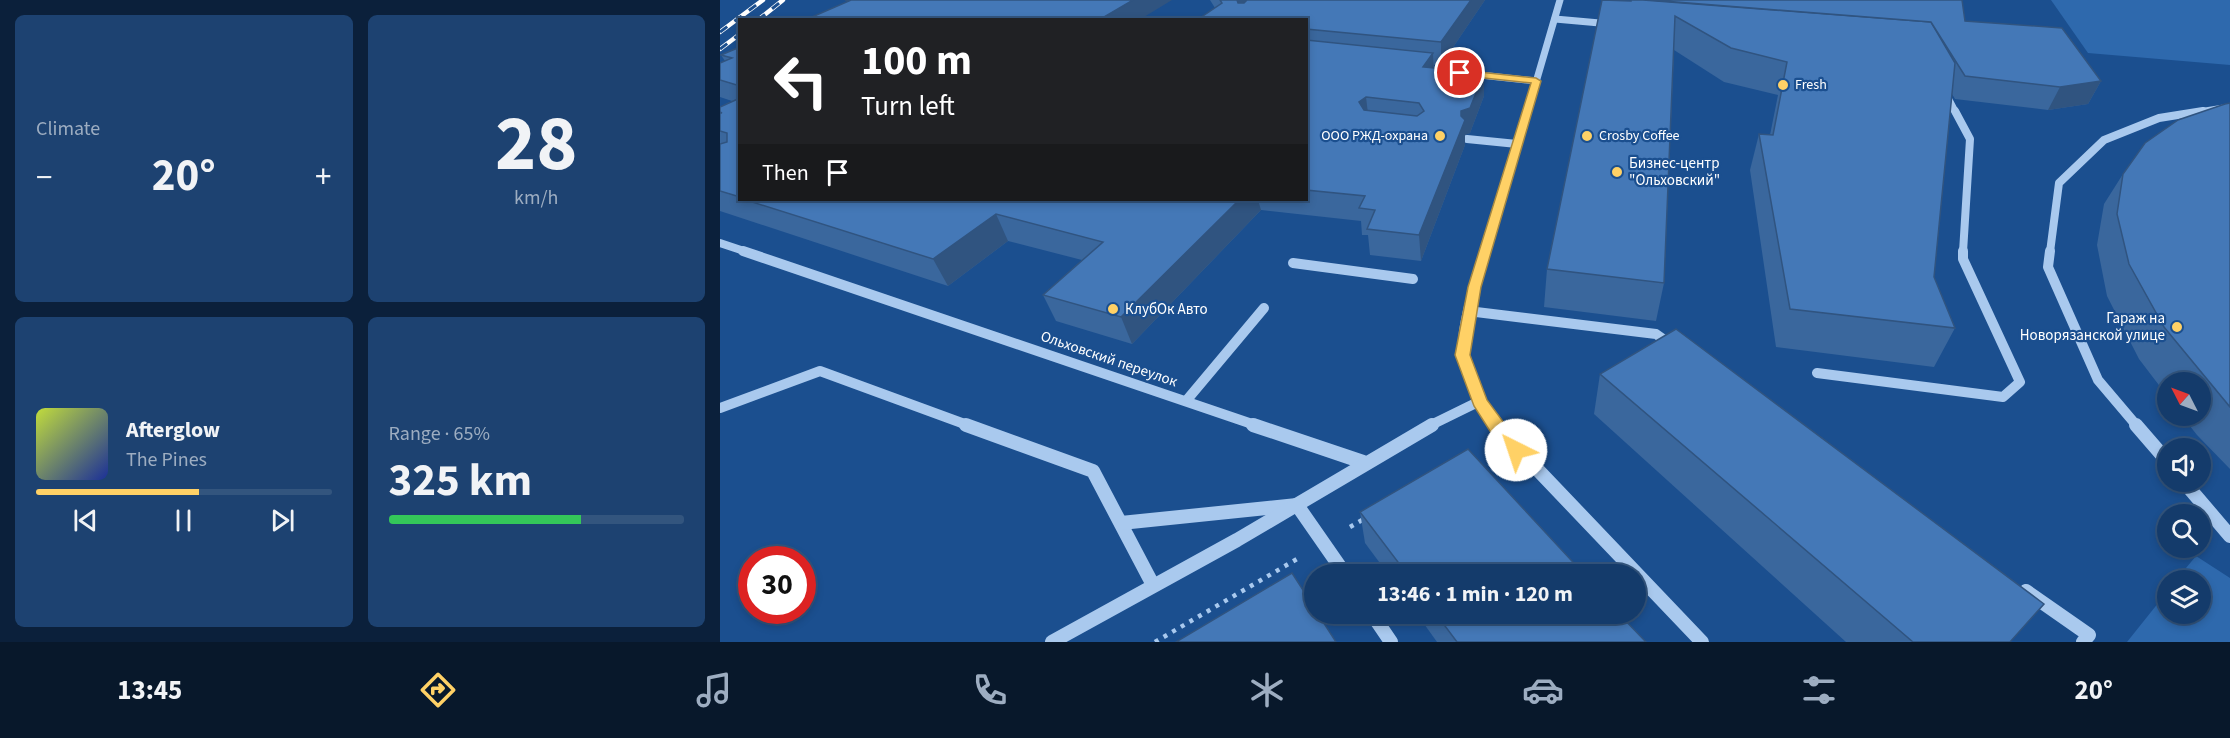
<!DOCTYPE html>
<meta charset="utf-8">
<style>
:root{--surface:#143b6b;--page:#1d4271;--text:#f1f3f6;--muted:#9dadc1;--line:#33557e;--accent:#ffd166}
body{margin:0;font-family:"Source Sans 3",sans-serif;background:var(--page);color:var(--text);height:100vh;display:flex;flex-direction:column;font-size:22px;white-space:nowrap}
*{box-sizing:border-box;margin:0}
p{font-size:20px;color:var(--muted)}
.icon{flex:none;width:33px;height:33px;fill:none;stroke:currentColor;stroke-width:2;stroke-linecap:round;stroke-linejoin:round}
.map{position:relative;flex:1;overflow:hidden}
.panel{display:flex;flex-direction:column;gap:15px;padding:15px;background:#0b203b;width:720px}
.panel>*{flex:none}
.top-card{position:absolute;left:18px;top:18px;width:570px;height:183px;border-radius:0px;box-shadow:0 3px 9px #0003,0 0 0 2px var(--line);background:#202124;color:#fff;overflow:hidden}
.needle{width:39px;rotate:312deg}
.fabs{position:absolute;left:1437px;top:372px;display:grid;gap:12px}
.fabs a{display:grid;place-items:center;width:54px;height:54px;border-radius:50%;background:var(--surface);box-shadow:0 3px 9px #0003,0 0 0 2px var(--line);font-size:30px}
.speed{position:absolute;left:18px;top:546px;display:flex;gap:12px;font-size:30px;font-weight:700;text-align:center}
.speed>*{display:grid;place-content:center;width:78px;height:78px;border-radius:50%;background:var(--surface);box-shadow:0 3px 9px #0003,0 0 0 2px var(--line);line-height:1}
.speed .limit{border:9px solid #d22;background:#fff;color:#111}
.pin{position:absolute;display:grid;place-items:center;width:51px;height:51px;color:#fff;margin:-26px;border:3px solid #fff;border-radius:50%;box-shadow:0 2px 6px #0007}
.me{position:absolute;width:66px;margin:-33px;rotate:319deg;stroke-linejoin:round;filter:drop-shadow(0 0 4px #0008)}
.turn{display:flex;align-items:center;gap:21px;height:126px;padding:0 24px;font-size:27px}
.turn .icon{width:78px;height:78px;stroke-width:2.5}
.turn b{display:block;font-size:42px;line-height:51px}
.then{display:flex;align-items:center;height:57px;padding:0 24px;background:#0003;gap:12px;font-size:22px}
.big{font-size:45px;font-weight:700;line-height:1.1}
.panel .widget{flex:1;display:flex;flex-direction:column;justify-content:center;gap:9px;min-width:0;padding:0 21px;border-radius:9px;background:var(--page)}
.panel .dial{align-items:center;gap:0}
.dial b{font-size:78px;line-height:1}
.song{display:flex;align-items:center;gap:18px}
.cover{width:72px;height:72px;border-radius:9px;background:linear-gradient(135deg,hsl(70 70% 55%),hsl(230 70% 35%))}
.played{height:6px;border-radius:3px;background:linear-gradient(90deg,var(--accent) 55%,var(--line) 55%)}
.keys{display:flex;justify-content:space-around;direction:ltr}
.heat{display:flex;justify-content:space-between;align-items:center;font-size:33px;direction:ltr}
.charge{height:9px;border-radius:4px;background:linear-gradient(90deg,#34c759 65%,var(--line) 0)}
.panel .tiles{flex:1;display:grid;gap:15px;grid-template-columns:repeat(2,1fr)}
.trip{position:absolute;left:584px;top:564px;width:342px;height:60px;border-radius:30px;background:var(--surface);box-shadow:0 3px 9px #0003,0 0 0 2px var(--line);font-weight:700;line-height:60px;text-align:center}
.tabs{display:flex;height:96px;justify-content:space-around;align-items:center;background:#08182b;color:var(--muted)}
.tabs .icon{width:42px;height:42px}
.tabs .selected{color:var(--accent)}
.tabs b{font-size:27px;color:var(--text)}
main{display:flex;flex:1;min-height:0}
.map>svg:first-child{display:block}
</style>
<main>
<section class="panel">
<div class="tiles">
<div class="widget"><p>Climate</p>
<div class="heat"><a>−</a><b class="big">20°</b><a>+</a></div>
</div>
<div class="widget dial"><b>28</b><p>km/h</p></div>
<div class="widget">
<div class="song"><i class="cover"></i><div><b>Afterglow</b><p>The Pines</p></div></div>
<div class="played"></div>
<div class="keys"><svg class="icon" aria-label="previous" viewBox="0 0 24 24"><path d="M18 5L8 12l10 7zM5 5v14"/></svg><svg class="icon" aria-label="pause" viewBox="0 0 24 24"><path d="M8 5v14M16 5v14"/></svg><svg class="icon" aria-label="next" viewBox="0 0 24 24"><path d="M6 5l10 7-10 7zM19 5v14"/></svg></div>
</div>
<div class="widget"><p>Range · 65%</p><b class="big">325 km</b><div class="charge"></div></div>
</div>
</section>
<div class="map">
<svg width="1510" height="642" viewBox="0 0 1510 642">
<rect width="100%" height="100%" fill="#1b4f8f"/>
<g fill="#2e69ad">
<polygon points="1331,0 1510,0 1510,65 1368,53"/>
<polygon points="1476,556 1510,578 1510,642 1407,642 1447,592 1448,614 1480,614 1480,580 1456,580"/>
</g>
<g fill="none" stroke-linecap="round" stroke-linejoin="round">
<g stroke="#a9c9ee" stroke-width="4.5" stroke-dasharray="4 6" stroke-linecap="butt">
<polyline points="630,527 644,519"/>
<polyline points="435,642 577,559"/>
</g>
<g stroke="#a9c9ee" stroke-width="7">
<polyline points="835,19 891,24"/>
<polyline points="751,74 816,81"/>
<polyline points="1225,92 1236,113"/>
<polyline points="807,113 840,0"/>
<polyline points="1473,113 1510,107"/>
</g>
<g stroke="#a9c9ee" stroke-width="8">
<polyline points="1235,111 1250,139 1243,252"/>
<polyline points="747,139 797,144"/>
<polyline points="0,243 27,252"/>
<polyline points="765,252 807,111"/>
<polyline points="1330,252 1339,183 1384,140 1439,118 1483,111"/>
</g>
<g stroke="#a9c9ee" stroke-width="10">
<polyline points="23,251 538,426"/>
<path d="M766,251C757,279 740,326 743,355C746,377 764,407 776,426"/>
<polyline points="1330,251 1328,267 1378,380 1417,426"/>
<polyline points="573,263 693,279"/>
<polyline points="748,311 936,334 953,346"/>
<polyline points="1097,373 1283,397 1300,382 1243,259 1243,251"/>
<polyline points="466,401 544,308"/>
<polyline points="0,408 100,371 250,426"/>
<polyline points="709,426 760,401"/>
</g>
<g stroke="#a9c9ee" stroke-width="14">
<polyline points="246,425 373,471 433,585"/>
<polyline points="533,425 643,462"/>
<polyline points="775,425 982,642"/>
<polyline points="1416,425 1448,462"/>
<polyline points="1464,482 1510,536"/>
<polyline points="401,523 577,505 625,574"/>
<polyline points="1306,591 1369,635 1363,642"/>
<polyline points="652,614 671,642"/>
<polyline points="332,642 517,540 712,425"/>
</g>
<defs>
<g id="rail">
<polyline points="38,20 63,0"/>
<polyline points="0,32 43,0"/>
<polyline points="0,49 20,34"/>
</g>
</defs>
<use href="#rail" stroke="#fff" stroke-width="4.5"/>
<use href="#rail" stroke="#1b4f8f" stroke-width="3" stroke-dasharray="9" stroke-linecap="butt"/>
</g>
<g fill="#3a679d">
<polygon points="490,0 765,0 721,65 714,65 714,68 764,96 750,133 745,135 745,145 701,261 650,255 648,235 642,235 641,221 541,210 412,344 336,321 323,295 362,260 288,241 228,286 0,211 0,107 12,101 0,97 0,63 5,61 1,55 20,47 20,200 586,200 586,20 495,8"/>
<polygon points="911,1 1245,21 1381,81 1368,104 1328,110 1235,99 1232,94 1214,277 1235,328 1214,367 1056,347 1030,170 1039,134 1050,135 1058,95 1004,82 954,50 944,283 936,321 824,307 827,269"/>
<polygon points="1510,103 1510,469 1477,435 1462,416 1480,416 1480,382 1448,382 1448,397 1419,359 1387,296 1377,245 1384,204 1403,174"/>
<polygon points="880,374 1290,642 1126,642 874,414"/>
<polygon points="640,512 864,574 668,574 645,543"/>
<polygon points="697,614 899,614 926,642 717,642"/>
</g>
<g fill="#305480">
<polygon points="413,0 452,0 419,20 379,20"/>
<polygon points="516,0 529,0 520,18"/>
<polygon points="751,0 765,0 721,65 721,42"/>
<polygon points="713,53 714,76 703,67"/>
<polygon points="764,73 764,96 750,133 745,135 745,145 701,261 699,235 741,111"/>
<polygon points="1381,81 1368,104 1328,110 1340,87"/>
<polygon points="646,97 649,122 639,102"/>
<polygon points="519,200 538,200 541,210 412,344 401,317"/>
<polygon points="276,214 288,241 228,286 213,259"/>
</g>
<g fill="#4478b7" stroke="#305480" stroke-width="1.5" fill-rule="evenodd">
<polygon points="125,0 413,0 379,20 85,20 129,1"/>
<polygon points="500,0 517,0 518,3 524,3 527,0 751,0 721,42 586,29 586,20 477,20 502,3"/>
<polygon points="882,0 911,1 911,0 923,0 1211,22 1235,63 1214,277 1235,328 1070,309 1039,134 1053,135 1067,62 1011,48 955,16 944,283 827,269"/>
<polygon points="931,0 1242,0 1245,21 1342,28 1381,81 1340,87 1245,76 1211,22"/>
<path d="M586,40L713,53L703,67L764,73L750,108L741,111V116L745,120L699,235L647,229L655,210L639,208L645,196L586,190ZM646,97L699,103L704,111L697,116L644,110L639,102Z"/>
<polygon points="20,47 20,86 0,80 0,63 12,58 1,55"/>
<polygon points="20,98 20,197 0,191 0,144 7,142 7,133 0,131 0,113 2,113 0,112 0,107"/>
<polygon points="1510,103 1510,407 1444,327 1409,264 1397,214 1403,174 1425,143 1458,120 1505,104"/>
<polygon points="26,200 519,200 401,317 323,295 383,242 276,214 213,259"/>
<polygon points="956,329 1324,604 1290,642 1193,642 880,374"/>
<polygon points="748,449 864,574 687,574 640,512"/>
<polygon points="572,573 594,607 594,614 598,614 616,642 456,642"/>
<polygon points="716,614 899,614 926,642 737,642"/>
</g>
<polygon fill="#ffd166" stroke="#a68842" stroke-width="1.5" points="740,70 816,78 821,81 761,287 750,355 767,400 804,450 796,456 791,454 770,431 754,406 735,355 748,287 811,83 736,75 736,71"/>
<g fill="#ffd166" stroke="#1b4f8f" stroke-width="2">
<circle cx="1063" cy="85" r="6"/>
<circle cx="720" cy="136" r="6"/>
<circle cx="867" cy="136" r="6"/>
<circle cx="897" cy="172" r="6"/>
<circle cx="393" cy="309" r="6"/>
<circle cx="1457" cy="327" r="6"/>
</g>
<g text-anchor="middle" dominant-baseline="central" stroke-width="4.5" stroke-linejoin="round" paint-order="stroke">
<g font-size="14" fill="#fff" stroke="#1b4f8f" text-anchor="start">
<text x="1075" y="85">Fresh</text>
<text x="708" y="136" text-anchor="end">ООО РЖД-охрана</text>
<text x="879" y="136">Crosby Coffee</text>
</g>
<g font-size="15" fill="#fff" stroke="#1b4f8f" text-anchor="start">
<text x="909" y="163">Бизнес-центр<tspan x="909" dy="17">"Ольховский"</tspan></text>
<text x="405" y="309">КлубОк Авто</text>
<text x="1445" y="318" text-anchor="end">Гараж на<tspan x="1445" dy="17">Новорязанской улице</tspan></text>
</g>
<g font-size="15" fill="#fff" stroke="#1b4f8f">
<text transform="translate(389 359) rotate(19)">Ольховский переулок</text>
</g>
</g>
</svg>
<div class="fabs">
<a><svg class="needle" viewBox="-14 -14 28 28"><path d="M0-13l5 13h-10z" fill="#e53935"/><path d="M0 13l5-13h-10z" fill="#9dadc1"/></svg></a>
<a><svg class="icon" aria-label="sound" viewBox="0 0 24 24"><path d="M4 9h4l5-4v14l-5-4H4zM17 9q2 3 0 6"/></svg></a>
<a><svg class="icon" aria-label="search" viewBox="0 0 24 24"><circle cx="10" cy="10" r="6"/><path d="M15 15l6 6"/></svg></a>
<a><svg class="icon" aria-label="layers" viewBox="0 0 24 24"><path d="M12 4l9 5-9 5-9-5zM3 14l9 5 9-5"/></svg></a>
</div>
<div class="speed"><div class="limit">30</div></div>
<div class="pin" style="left:740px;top:73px;background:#d93025"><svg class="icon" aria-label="arrive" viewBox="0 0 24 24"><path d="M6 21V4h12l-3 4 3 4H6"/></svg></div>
<svg class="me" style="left:796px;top:450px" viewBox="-20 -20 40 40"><circle r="19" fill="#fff"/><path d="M0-13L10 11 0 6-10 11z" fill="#ffd166"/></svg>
<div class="trip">13:46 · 1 min · 120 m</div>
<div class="top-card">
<div class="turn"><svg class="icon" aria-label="left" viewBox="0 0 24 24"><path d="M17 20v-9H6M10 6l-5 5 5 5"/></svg><div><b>100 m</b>Turn left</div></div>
<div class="then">Then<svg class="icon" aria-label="arrive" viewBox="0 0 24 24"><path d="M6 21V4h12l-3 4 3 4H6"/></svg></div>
</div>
</div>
</main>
<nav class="tabs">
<b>13:45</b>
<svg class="icon selected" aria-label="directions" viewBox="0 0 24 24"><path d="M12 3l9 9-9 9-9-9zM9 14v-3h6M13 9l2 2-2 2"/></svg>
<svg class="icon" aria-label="music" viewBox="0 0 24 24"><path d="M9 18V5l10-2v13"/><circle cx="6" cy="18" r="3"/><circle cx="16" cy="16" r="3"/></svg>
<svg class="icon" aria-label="phone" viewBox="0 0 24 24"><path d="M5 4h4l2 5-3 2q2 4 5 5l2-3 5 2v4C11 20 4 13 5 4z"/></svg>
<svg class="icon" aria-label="climate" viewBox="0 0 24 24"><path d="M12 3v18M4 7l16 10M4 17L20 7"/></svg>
<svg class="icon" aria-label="car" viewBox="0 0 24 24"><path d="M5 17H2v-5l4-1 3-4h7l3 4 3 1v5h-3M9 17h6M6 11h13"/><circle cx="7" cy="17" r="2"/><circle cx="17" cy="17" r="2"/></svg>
<svg class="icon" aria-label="filters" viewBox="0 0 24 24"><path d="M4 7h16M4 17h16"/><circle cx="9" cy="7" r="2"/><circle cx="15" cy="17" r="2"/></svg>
<b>20°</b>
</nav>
